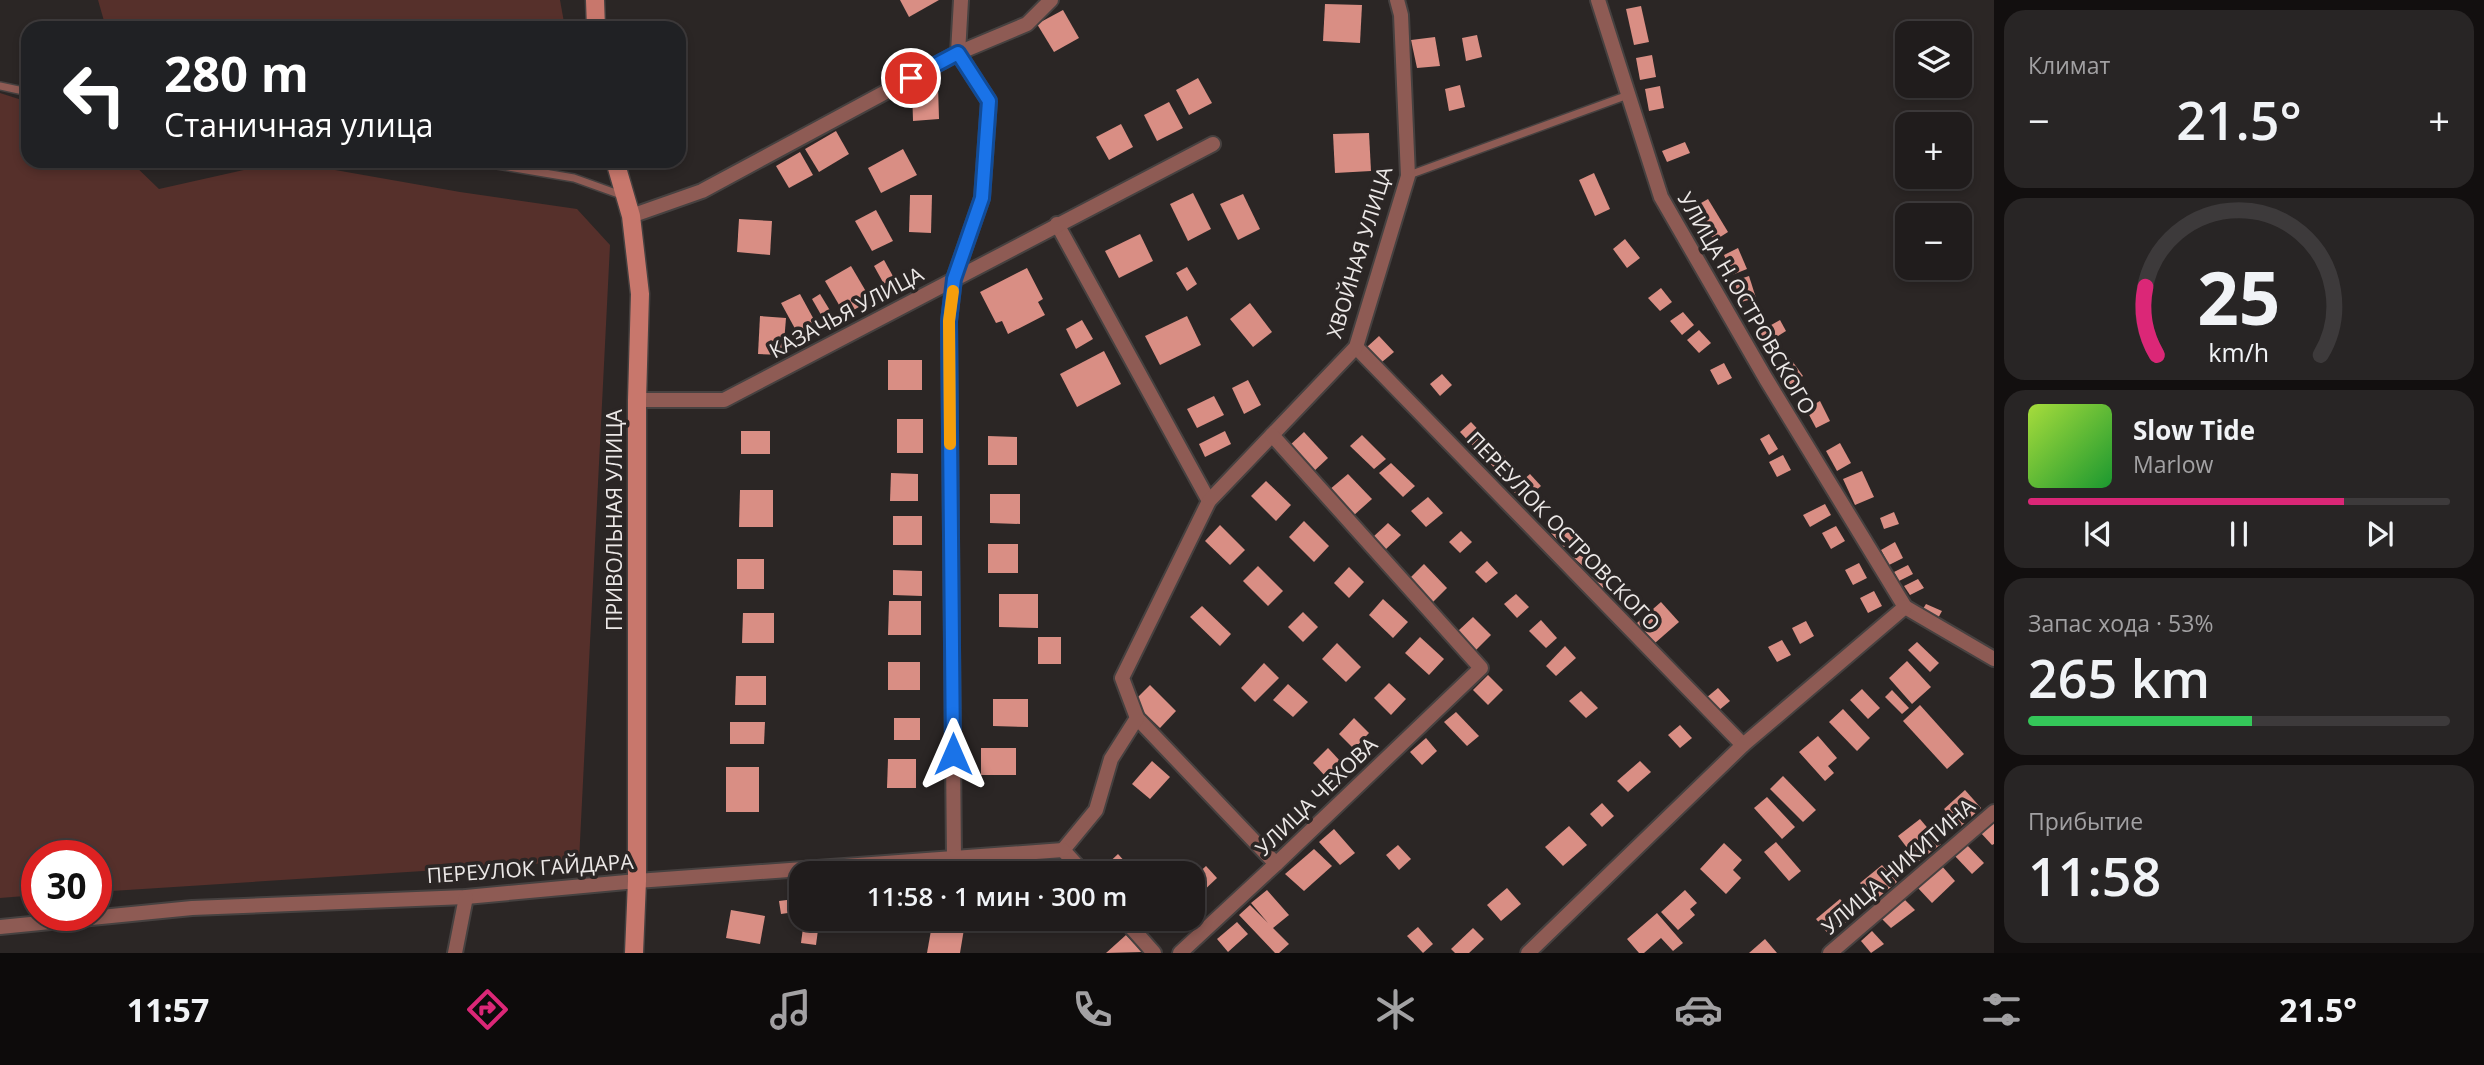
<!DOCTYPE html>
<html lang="ru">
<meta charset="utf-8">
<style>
:root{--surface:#201c1c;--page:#282525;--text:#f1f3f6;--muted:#a2a1a3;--line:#3d3a3b;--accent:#db2777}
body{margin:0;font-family:"Open Sans",sans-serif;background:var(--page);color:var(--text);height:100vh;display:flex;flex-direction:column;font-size:26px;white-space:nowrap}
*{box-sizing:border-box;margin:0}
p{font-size:23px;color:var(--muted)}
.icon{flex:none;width:38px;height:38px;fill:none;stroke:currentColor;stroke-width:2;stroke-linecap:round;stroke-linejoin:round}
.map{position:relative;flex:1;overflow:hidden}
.sheet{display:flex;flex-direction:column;gap:10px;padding:10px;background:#120f0f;width:490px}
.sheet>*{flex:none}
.banner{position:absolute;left:21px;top:21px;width:665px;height:147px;border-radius:21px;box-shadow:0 4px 10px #0003,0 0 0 2px var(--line);background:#202124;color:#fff;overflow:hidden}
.tools{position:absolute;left:1895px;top:21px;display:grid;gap:14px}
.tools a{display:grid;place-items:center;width:77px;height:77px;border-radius:14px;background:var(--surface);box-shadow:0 4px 10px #0003,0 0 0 2px var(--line);font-size:35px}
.speed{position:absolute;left:21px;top:840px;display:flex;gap:14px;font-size:35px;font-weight:700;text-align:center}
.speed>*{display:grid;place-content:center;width:91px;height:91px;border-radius:50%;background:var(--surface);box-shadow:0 4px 10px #0003,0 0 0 2px var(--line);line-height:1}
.speed .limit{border:10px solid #d22;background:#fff;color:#111}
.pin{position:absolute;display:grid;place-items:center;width:60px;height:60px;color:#fff;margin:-30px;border:4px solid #fff;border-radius:50%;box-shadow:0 2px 7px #0007}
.me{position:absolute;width:77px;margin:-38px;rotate:0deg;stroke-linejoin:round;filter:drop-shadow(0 0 5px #0008)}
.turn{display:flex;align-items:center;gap:24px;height:147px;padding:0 28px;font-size:32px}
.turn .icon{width:91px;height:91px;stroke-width:2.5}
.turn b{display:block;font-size:49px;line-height:60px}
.big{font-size:52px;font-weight:600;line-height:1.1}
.sheet .widget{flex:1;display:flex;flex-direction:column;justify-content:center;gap:10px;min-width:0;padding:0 24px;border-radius:21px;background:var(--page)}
.sheet .dial{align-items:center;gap:0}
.dial svg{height:182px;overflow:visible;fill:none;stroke:var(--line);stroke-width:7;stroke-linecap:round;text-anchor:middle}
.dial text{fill:var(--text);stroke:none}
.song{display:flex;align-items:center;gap:21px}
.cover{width:84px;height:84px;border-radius:10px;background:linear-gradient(135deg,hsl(80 70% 55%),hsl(130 70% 35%))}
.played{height:7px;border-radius:4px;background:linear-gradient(90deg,var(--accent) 75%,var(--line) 75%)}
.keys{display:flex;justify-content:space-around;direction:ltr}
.heat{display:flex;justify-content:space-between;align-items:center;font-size:38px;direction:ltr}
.charge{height:10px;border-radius:5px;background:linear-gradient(90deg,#34c759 53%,var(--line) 0)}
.trip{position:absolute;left:789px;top:861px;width:416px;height:70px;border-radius:21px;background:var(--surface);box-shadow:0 4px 10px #0003,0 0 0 2px var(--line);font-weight:600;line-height:70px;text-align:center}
.tab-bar{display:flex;height:112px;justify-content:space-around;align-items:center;background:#0d0b0b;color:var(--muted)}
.tab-bar .icon{width:49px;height:49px}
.tab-bar .current{color:var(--accent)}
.tab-bar b{font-size:32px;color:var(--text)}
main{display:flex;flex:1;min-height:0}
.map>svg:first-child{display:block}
</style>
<main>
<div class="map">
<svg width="1994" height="953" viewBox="0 0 1994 953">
<rect width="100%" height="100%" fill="#2b2625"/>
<g fill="#56302b">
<polygon points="98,0 560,0 565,28 106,28"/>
<polygon points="0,93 28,102 28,161 130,161 159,189 284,161 460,192 577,209 610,245 579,861 96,892 96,856 37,856 37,895 0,898"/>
</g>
<g fill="#d98e84">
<polygon points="900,0 939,0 909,17"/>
<polygon points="1325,4 1362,5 1360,43 1323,41"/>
<polygon points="1641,6 1649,42 1634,45 1626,9"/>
<polygon points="1063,10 1079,38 1054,52 1037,24"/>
<polygon points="1477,35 1482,57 1466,61 1462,38"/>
<polygon points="1435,37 1440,66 1417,68 1411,40"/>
<polygon points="1652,55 1656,77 1640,80 1636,58"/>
<polygon points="1198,78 1212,103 1189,115 1176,90"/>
<polygon points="1460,85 1465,107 1449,111 1445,89"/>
<polygon points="1660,86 1664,108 1649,111 1645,89"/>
<polygon points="938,87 939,119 913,121 912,89"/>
<polygon points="1169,102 1183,128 1157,141 1144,115"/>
<polygon points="1121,124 1133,147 1109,160 1096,137"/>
<polygon points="836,131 849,154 819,172 805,149"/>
<polygon points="1369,133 1371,171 1335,173 1333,134"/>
<polygon points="1685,142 1690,153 1667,162 1662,151"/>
<polygon points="903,149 917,175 881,193 868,168"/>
<polygon points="800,152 813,175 789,188 776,166"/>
<polygon points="1594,173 1610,209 1595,216 1579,180"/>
<polygon points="1193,193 1211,229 1188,241 1170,204"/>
<polygon points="1243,194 1260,229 1238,240 1220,204"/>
<polygon points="910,195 932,195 931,233 909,232"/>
<polygon points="1708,199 1728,232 1714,241 1694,207"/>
<polygon points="876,210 893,241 872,251 855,221"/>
<polygon points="739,219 772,221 770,255 737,252"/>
<polygon points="1140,234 1153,261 1119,278 1105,251"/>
<polygon points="1625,239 1640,258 1627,268 1613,249"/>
<polygon points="1738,248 1747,269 1732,275 1724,255"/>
<polygon points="884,260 894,278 884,284 874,266"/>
<polygon points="851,266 871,300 845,315 825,281"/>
<polygon points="1187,267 1197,284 1187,291 1176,273"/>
<polygon points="1027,268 1043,299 1038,302 1045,315 1008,334 1002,321 996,323 980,292"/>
<polygon points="1749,276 1756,298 1741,302 1734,281"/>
<polygon points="1661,288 1672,302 1660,311 1648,298"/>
<polygon points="800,294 818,327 799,336 781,303"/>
<polygon points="820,294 837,322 828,327 812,299"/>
<polygon points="1250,303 1272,332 1253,347 1230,319"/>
<polygon points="1683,312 1694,325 1682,335 1670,321"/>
<polygon points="760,316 786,318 783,355 758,354"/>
<polygon points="1187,316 1201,345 1160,365 1145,336"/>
<polygon points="1082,320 1093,339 1076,349 1066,329"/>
<polygon points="1780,320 1786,331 1764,345 1757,333"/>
<polygon points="1699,330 1711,343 1699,353 1687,340"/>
<polygon points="1379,336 1394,352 1382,362 1367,347"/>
<polygon points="1104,351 1121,384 1077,407 1060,374"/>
<polygon points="1790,358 1803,376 1790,385 1777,367"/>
<rect x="888" y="360" width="34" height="30"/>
<polygon points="1724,363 1732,378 1718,385 1710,370"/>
<polygon points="1442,374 1452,385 1440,396 1430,384"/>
<polygon points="1248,380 1261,405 1244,414 1232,388"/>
<polygon points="1214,396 1224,415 1197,428 1187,409"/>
<polygon points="1820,401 1830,421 1816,428 1806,409"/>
<rect x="897" y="419" width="26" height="34"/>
<polygon points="1471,422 1486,438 1475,448 1460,432"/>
<rect x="741" y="431" width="29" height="23"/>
<polygon points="1225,431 1231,444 1205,457 1199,444"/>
<polygon points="1304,432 1328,458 1312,473 1288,447"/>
<polygon points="1769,434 1778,449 1769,455 1760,439"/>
<polygon points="1362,435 1386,459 1374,469 1350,446"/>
<polygon points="988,436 1017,437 1017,465 988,465"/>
<polygon points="1840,443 1851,463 1837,471 1826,451"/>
<polygon points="1500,451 1510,462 1498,472 1488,461"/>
<polygon points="1783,455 1791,470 1777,477 1769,462"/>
<polygon points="1391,463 1415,486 1403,497 1379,473"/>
<polygon points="1862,471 1874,497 1855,505 1843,479"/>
<polygon points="891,473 918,474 918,501 890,501"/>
<polygon points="1348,474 1372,499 1353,516 1329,490"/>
<polygon points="1530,474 1541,486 1523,501 1512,490"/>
<polygon points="1266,481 1291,505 1276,521 1251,496"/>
<polygon points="740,490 773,490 773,527 739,527"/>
<polygon points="990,494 1020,494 1020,524 990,523"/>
<polygon points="1428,497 1443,513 1426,527 1411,511"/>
<polygon points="1825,504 1831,515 1810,527 1803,515"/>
<polygon points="1894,512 1899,524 1884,529 1880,518"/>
<rect x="893" y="516" width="29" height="29"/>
<polygon points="1304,521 1329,546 1314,562 1289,537"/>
<polygon points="1388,523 1401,535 1385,550 1372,538"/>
<polygon points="1563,523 1576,536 1564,547 1551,533"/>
<polygon points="1220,525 1245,550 1230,565 1205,541"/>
<polygon points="1836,526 1845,541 1831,549 1822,533"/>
<polygon points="1461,531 1472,542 1460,553 1449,542"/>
<polygon points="1895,542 1903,558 1889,565 1881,550"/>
<rect x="988" y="544" width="30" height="29"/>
<polygon points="1585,546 1596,557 1584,567 1573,557"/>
<rect x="737" y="559" width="27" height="30"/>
<polygon points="1487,561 1498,573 1486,583 1475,572"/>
<polygon points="1859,563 1867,578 1853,585 1845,570"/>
<polygon points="1424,564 1447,588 1432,603 1409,579"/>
<polygon points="1908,565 1913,574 1899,581 1894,572"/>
<polygon points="1258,566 1283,591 1268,606 1243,581"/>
<polygon points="1604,566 1615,577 1603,588 1592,577"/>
<polygon points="1349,567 1364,582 1349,598 1334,583"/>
<polygon points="893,570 922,571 922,596 893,595"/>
<polygon points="1918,579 1924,588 1910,595 1904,586"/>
<polygon points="1874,591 1882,606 1868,613 1860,598"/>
<polygon points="999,594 1038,594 1038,628 999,627"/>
<polygon points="1516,594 1529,607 1517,618 1504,604"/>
<polygon points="1383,599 1408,622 1393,638 1369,615"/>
<polygon points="889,601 921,601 921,635 888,635"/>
<polygon points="1661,602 1679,622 1655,643 1637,623"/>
<polygon points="1926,604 1942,611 1937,620 1921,612"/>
<polygon points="1202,606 1231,634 1220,646 1190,617"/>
<polygon points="1303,612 1318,627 1303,642 1288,627"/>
<polygon points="743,613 774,613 774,643 742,643"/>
<polygon points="1473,617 1491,635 1476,650 1458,631"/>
<polygon points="1541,620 1557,638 1546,648 1529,631"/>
<polygon points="1806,621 1814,636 1800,644 1792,628"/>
<rect x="1038" y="637" width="23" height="27"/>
<polygon points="1420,637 1444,659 1429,675 1405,653"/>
<polygon points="1782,640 1791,655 1777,662 1768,647"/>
<polygon points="1917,642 1939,663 1930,672 1908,650"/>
<polygon points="1337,643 1361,667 1346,682 1322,659"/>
<polygon points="1565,646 1576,658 1556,676 1546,666"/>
<polygon points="1907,661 1931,687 1912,704 1889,678"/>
<rect x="888" y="662" width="32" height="28"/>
<polygon points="1264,663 1279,678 1255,702 1241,688"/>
<polygon points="1488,675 1503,690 1488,705 1473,690"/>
<polygon points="736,676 766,676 766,705 735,705"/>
<polygon points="1389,683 1406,699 1391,715 1374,698"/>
<polygon points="1288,684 1308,702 1293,717 1273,700"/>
<polygon points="1150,685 1176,711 1160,728 1133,702"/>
<polygon points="1718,688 1730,701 1718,711 1706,698"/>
<polygon points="1862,689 1880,708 1868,719 1850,700"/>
<polygon points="1892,690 1909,708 1902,714 1885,697"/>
<polygon points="1581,691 1598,708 1586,718 1569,701"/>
<polygon points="993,699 1028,699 1028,727 993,726"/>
<polygon points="1920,705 1964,754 1947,769 1903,721"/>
<polygon points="1843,709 1870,738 1857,751 1829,722"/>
<polygon points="1456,712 1479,736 1467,746 1444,722"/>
<rect x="894" y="718" width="26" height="22"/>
<polygon points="1354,718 1369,733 1354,749 1339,734"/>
<polygon points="730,722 765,722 764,744 730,744"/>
<polygon points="1680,725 1692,738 1680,748 1668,735"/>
<polygon points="1818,736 1837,758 1828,766 1834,773 1825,781 1799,752"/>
<polygon points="1426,738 1437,751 1422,765 1410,752"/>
<rect x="981" y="748" width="35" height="27"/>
<polygon points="1328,748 1342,763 1327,778 1313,763"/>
<polygon points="888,759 916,759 916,788 887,788"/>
<polygon points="1152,761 1170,777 1150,799 1132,784"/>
<polygon points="1640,761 1651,772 1628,792 1617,781"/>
<rect x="726" y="767" width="33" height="45"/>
<polygon points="1783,776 1816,810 1803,822 1770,789"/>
<polygon points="1965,790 1981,808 1960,827 1944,809"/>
<polygon points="1767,797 1795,827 1782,839 1754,808"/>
<polygon points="1602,803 1614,816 1602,827 1590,814"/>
<polygon points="1920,819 1941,844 1918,862 1898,836"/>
<polygon points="1994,820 1994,844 1992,845 1980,832"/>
<polygon points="1569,826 1587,845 1563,866 1545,847"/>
<polygon points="1334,829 1355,853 1340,865 1319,842"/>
<polygon points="1776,842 1801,871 1789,881 1764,852"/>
<polygon points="1724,843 1742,860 1733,870 1741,878 1726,894 1700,869"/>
<polygon points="1966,844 1984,863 1972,874 1954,855"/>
<polygon points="1398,845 1411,859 1399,870 1386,855"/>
<polygon points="1314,849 1332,866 1304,891 1285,874"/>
<polygon points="1118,854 1135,873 1103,873 1100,871"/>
<polygon points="1882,865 1897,882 1874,901 1860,883"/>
<polygon points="1941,865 1955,881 1932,903 1917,887"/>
<polygon points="1206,866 1217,878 1199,895 1194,888 1194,877"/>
<polygon points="1507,888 1521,904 1501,921 1487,905"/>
<polygon points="1267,890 1289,915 1273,928 1289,944 1279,953 1275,953 1239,915 1250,905 1268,923 1251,903"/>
<polygon points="1685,890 1697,903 1690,909 1695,915 1678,930 1661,912"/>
<polygon points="802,898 802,911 781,914 779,901"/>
<polygon points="1840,899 1854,915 1830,936 1816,919"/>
<polygon points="1905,900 1915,910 1891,928 1881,918"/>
<polygon points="731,910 765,916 760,944 726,938"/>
<polygon points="1657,913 1683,943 1673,951 1661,938 1644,953 1639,953 1627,939"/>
<polygon points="933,919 965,923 960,953 927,953"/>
<polygon points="1149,919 1172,919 1159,930"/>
<polygon points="804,920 819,922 816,945 801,943"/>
<polygon points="1237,922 1248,934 1228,952 1217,939"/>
<polygon points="1418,927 1433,944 1423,953 1407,936"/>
<polygon points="1473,928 1484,939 1469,953 1455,953 1451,949"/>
<polygon points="1872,931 1884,944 1871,953 1861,941"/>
<polygon points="1126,935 1142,952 1106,953"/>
<polygon points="1765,939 1777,953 1749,953"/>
</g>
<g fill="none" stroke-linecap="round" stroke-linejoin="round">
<defs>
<g id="lane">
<polyline points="0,86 28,92"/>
<polyline points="473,161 574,178 624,196"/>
<polyline points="1409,175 1628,95"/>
</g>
<g id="street">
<polyline points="1598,0 1661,197 1766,379 1905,607 1994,659"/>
<polyline points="631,216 702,191 958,53 1027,24 1051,0"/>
<polyline points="1057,224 1209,501"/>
<polyline points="1356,347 1743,745"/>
<polyline points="637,400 724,400 1213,144"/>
<polyline points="1137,718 1276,864"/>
<polyline points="1063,850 1096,810 1111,759 1137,718 1122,678 1209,501 1356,347 1408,176 1401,15 1397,0"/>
<polyline points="1063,850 1084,873"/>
<polyline points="954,859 949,321 954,279 982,198 989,101 958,53 961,0"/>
<polyline points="1124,919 1154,953"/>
<polyline points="0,927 192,908 466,897 637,881 1063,850"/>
<polyline points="455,953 466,897"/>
<polyline points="1180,953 1276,864 1481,668 1272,435"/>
<polyline points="1528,953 1743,745 1905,607"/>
<polyline points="1830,953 1994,812"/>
</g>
<g id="secondary">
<polyline points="595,0 596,28"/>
<polyline points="615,161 631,216 640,294 637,400 637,881 634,953"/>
</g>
</defs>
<use href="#lane" stroke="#464140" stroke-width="10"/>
<use href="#street" stroke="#464140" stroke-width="18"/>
<use href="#secondary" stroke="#464140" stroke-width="21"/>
<use href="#lane" stroke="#8e5b54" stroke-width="7"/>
<use href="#street" stroke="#8e5b54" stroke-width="14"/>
<use href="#secondary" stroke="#c8776c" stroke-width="18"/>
</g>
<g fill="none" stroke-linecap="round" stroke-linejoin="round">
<defs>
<polyline id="route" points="911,78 958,53 989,101 982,198 954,279 949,321 953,754"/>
</defs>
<use href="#route" stroke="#114b97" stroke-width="18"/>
<use href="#route" stroke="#1a73e8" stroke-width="12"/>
<polyline stroke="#f59e0b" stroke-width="12" points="950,444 949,321 953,291"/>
</g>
<g text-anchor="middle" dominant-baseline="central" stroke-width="7" stroke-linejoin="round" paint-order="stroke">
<g font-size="21" fill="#ece8e7" stroke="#2b2625">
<text transform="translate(1359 252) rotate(-73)">ХВОЙНАЯ УЛИЦА</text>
<text transform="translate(1747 303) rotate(60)">УЛИЦА Н.ОСТРОВСКОГО</text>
<text transform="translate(846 312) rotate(-28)">КАЗАЧЬЯ УЛИЦА</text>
<text transform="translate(614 520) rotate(-90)">ПРИВОЛЬНАЯ УЛИЦА</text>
<text transform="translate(1564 531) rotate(46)">ПЕРЕУЛОК ОСТРОВСКОГО</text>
<text transform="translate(1316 796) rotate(-44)">УЛИЦА ЧЕХОВА</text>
<text transform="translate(1898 866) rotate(-41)">УЛИЦА НИКИТИНА</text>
<text transform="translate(530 868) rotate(-4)">ПЕРЕУЛОК ГАЙДАРА</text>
</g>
</g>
</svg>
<div class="tools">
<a><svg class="icon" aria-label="layers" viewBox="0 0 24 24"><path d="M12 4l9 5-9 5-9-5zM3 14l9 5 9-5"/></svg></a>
<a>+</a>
<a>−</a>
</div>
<div class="speed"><div class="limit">30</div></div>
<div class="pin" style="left:911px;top:78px;background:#d93025"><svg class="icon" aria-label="arrive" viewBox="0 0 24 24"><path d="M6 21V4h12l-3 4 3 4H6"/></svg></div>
<svg class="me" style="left:953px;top:754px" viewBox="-20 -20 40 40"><path d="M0-17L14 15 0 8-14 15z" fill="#1a73e8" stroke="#fff" stroke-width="4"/></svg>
<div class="trip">11:58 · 1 мин · 300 m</div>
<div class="banner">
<div class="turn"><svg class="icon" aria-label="left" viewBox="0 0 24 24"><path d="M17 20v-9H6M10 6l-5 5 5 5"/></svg><div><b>280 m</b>Станичная улица</div></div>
</div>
</div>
<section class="sheet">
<div class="widget"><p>Климат</p>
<div class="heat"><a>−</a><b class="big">21.5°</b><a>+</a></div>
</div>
<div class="widget dial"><svg viewBox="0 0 100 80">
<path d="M14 69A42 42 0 1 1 86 69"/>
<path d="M14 69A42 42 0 0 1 9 39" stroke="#db2777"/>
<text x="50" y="56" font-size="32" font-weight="700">25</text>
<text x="50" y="72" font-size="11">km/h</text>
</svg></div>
<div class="widget">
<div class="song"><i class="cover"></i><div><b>Slow Tide</b><p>Marlow</p></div></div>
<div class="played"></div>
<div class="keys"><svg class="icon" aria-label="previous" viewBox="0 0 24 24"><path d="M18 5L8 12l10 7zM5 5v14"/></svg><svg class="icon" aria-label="pause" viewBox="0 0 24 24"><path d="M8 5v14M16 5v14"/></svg><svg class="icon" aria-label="next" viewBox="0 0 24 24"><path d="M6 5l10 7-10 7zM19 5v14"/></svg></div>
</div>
<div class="widget"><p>Запас хода · 53%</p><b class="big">265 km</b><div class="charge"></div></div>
<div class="widget"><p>Прибытие</p><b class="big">11:58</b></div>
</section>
</main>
<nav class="tab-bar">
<b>11:57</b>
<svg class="icon current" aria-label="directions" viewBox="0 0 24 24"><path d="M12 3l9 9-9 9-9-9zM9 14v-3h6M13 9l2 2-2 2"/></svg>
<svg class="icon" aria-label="music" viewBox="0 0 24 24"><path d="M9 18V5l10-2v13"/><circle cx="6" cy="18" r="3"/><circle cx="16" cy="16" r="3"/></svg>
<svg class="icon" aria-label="phone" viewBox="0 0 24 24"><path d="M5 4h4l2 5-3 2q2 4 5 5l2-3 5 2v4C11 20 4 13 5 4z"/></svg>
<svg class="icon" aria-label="climate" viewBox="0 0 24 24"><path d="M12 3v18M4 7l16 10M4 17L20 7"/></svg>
<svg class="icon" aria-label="car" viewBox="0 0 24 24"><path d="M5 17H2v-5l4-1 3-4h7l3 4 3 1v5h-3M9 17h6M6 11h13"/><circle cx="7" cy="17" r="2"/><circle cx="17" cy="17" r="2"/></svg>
<svg class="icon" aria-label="filters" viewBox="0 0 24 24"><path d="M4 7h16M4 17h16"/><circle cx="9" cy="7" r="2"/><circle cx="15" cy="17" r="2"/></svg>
<b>21.5°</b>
</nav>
